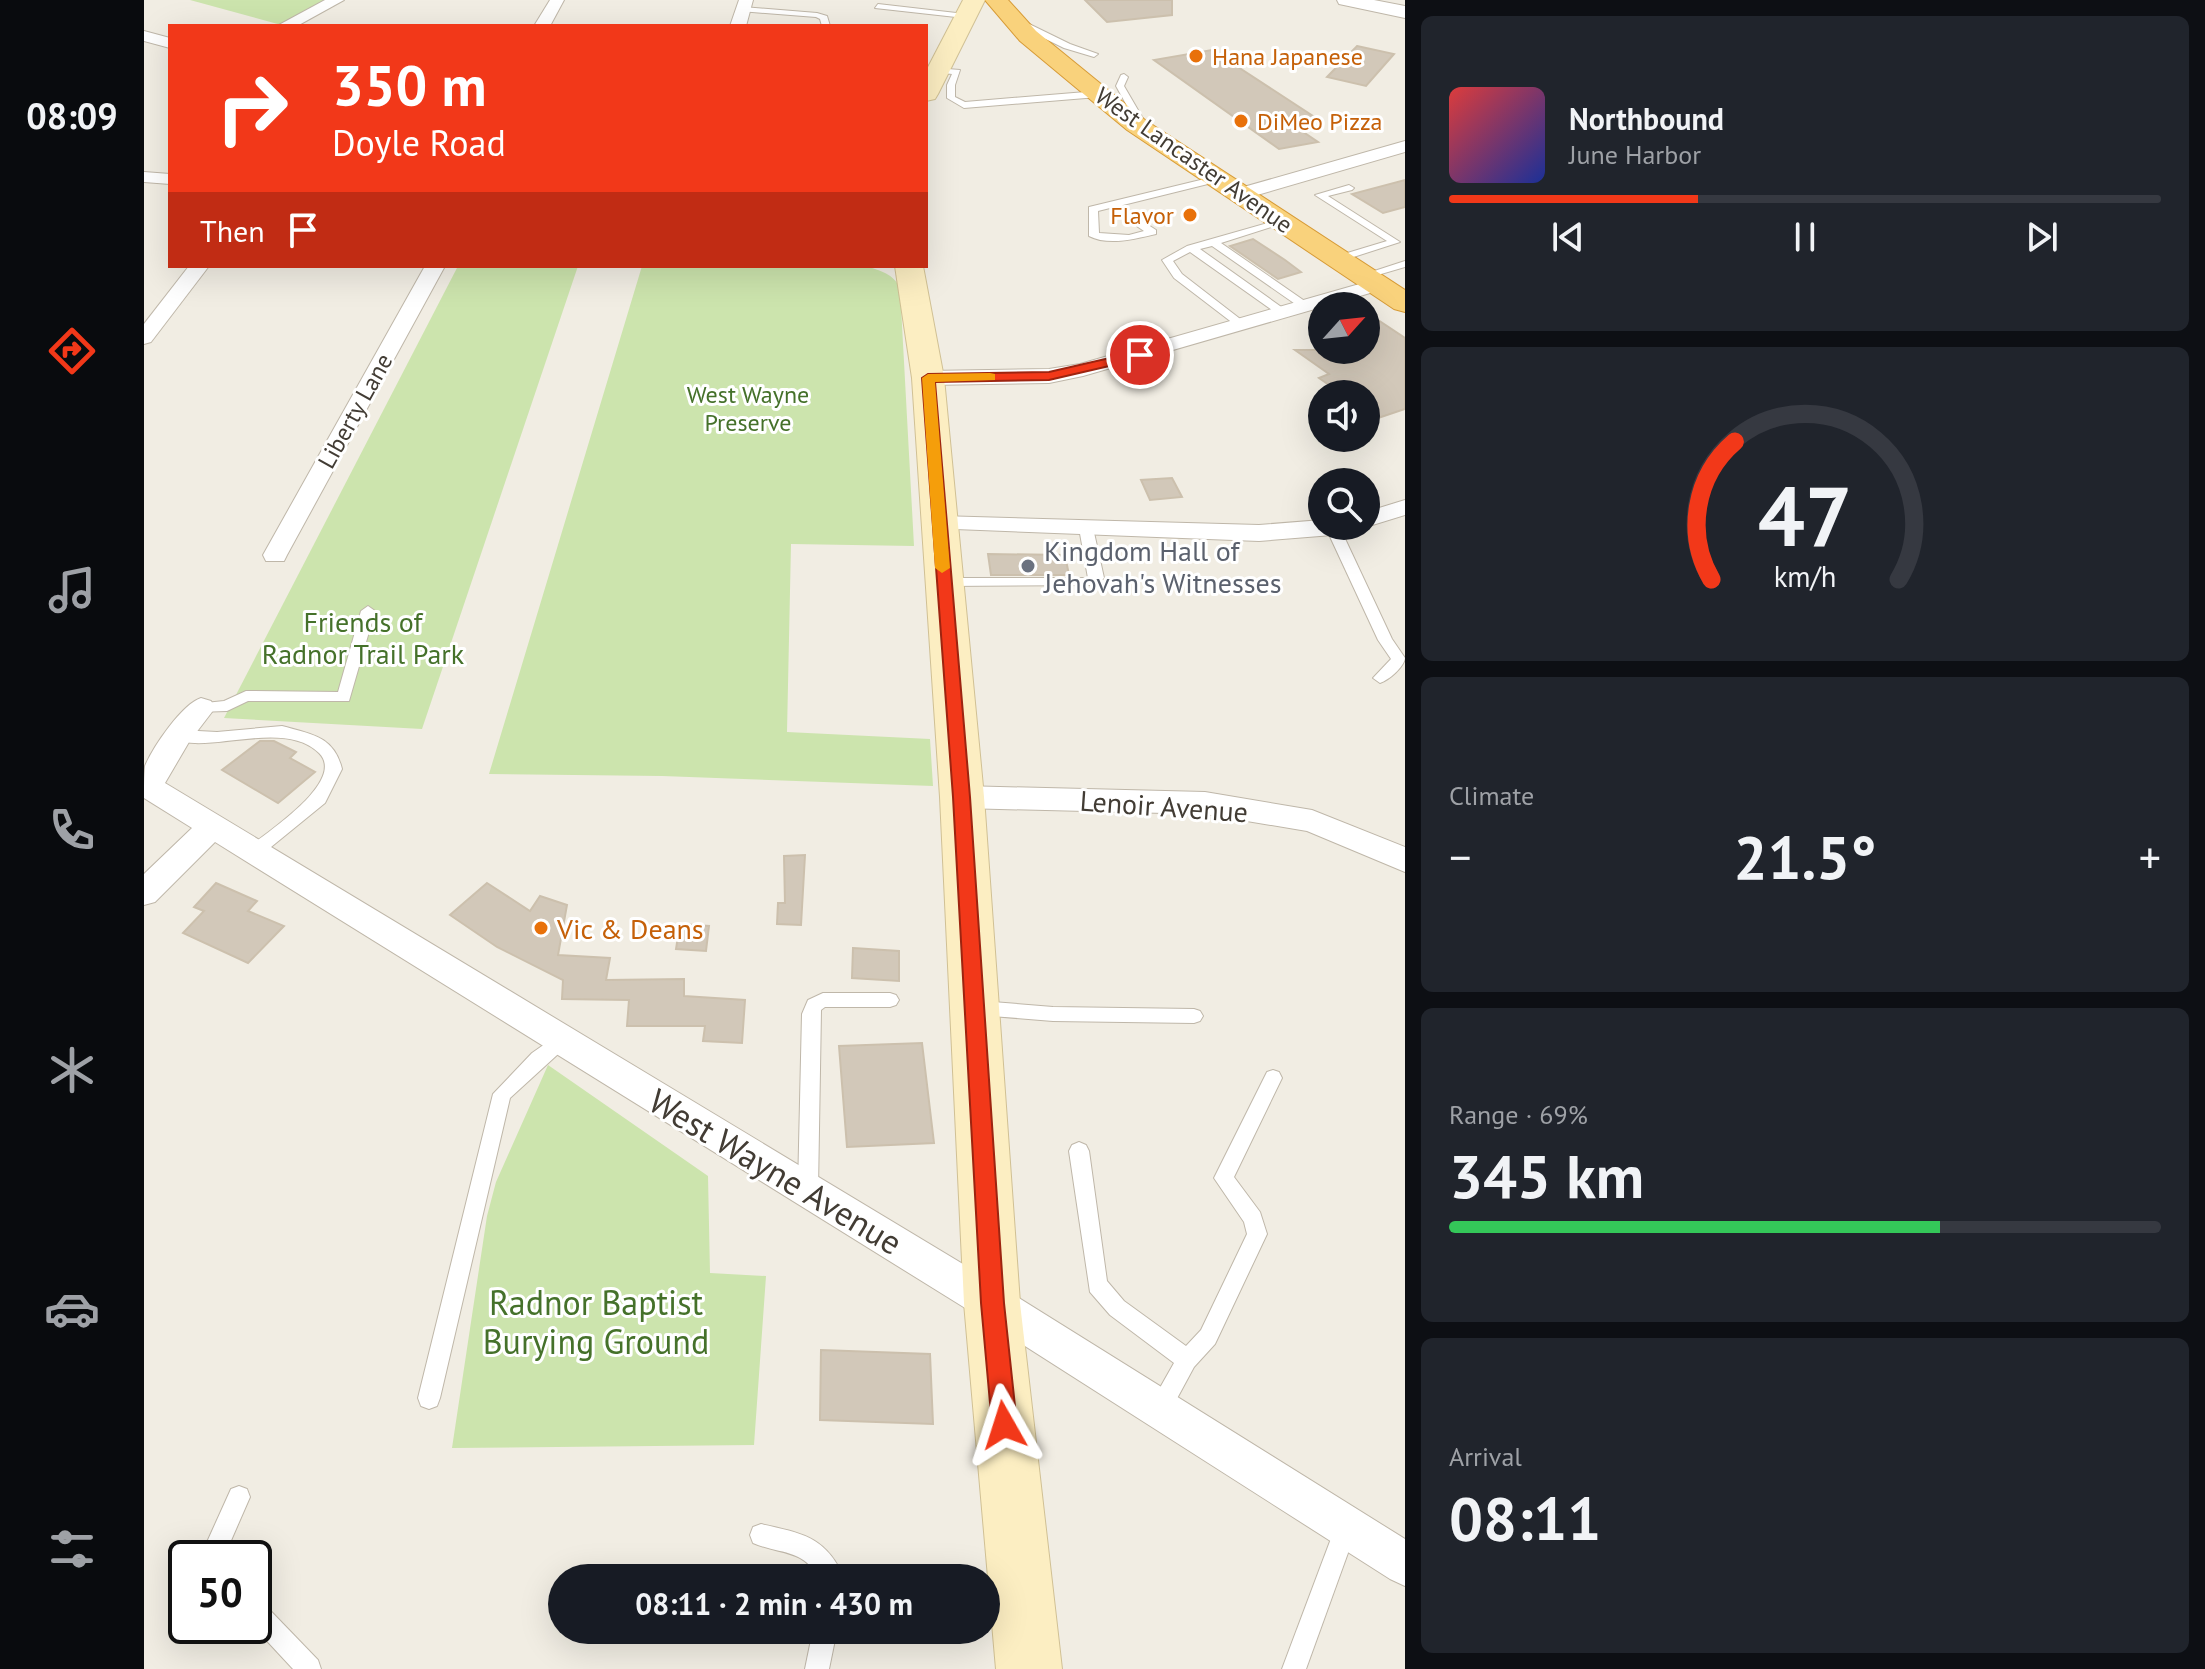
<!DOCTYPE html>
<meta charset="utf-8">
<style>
:root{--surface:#171b24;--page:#20242c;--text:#f1f3f6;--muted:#9ea1a6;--line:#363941;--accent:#f23819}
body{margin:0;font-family:"PT Sans",sans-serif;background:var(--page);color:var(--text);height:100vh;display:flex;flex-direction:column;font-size:30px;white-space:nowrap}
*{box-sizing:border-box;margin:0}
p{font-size:26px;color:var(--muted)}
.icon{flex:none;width:44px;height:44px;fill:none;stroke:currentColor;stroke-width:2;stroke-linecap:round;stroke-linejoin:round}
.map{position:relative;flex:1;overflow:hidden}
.sheet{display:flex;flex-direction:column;gap:16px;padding:16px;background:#0d0f14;width:800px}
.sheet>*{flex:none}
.top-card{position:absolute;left:24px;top:24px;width:760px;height:244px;border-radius:0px;box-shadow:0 8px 32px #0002;background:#f23819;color:#fff;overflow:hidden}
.needle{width:52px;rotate:63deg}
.buttons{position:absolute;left:1164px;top:292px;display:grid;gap:16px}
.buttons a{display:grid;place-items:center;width:72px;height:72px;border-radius:50%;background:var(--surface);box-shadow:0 8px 32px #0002;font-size:40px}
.speed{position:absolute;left:24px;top:1540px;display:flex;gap:16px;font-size:40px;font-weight:700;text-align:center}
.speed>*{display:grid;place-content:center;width:104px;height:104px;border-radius:50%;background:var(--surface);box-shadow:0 8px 32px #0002;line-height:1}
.speed .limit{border:4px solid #111;border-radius:12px;background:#fff;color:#111}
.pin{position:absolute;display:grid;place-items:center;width:68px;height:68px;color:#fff;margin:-34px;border:4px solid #fff;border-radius:50%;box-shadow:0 2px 8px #0007}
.me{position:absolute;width:88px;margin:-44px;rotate:354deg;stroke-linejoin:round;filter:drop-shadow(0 0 6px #0008)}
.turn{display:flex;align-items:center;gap:28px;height:168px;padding:0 32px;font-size:36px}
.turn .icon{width:104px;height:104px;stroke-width:2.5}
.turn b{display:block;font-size:56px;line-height:68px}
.then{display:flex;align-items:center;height:76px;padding:0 32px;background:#0003;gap:16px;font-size:30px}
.big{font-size:60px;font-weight:800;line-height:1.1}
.sheet .tile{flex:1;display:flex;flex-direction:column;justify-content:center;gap:12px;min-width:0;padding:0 28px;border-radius:12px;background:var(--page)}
.sheet .dial{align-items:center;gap:0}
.dial svg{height:208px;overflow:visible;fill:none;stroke:var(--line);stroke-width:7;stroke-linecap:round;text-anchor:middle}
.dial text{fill:var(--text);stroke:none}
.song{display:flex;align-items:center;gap:24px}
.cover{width:96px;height:96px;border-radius:12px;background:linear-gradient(135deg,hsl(0 70% 55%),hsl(230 70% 35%))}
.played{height:8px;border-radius:4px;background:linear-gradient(90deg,var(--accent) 35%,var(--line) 35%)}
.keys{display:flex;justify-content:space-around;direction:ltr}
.heat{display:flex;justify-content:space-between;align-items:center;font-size:44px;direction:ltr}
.charge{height:12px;border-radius:6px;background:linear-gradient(90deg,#34c759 69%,var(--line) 0)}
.trip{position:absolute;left:404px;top:1564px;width:452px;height:80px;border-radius:40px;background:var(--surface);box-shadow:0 8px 32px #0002;font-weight:800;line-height:80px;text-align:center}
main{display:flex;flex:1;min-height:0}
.dock{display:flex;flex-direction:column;width:144px;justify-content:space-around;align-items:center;background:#090b0e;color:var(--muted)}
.dock .icon{width:56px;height:56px}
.dock .selected{color:var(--accent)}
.dock b{font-size:36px;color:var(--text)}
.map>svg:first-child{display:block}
</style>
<main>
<nav class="dock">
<b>08:09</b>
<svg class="icon selected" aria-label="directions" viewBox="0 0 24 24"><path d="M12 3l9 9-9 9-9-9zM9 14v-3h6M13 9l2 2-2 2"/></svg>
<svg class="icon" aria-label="music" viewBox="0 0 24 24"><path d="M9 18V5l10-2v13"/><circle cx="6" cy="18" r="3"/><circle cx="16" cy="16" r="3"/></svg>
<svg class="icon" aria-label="phone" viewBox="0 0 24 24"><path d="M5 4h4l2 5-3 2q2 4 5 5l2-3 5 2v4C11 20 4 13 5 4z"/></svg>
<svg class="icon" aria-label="climate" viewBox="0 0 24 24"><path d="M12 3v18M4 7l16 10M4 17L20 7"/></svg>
<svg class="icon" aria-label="car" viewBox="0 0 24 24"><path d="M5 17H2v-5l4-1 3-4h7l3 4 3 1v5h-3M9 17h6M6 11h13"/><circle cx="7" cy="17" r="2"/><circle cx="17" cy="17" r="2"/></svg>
<svg class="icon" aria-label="filters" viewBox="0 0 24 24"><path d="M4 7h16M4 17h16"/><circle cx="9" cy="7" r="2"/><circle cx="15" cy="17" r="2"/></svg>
</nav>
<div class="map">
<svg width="1261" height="1669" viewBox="0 0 1261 1669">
<rect width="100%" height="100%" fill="#f1ede3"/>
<g fill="#cce4ad">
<polygon points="46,0 193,0 141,26"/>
<polygon points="314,266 434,266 278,729 80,718"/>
<path d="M498,266H722C736,271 749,273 756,288L770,546L647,544L643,732L786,739L789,786L518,776L345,774Z"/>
<polygon points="404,1065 564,1176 566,1273 622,1276 610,1445 308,1448 343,1216 352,1182"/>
</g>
<g fill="#d2c8b9" stroke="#ccc0ad" stroke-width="2">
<polygon points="941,0 1028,0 1028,15 963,22"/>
<polygon points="1213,46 1250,54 1222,86 1183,77"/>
<polygon points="1068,50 1172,118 1146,123 1174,142 1135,149 1010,60"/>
<polygon points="1261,180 1261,207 1239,213 1208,194"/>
<polygon points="1109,239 1141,260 1157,272 1134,279 1086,246"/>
<polygon points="1222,312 1261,338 1261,409 1222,422 1222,394 1198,394 1175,378 1185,374 1151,350 1222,350"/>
<polygon points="1028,478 1038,497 1006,500 997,480"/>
<polygon points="844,554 921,555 925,575 847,575"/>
<polygon points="116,741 130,741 152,752 146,758 171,772 134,803 78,770"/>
<polygon points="661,855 657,925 633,924 634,903 641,903 640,856"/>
<polygon points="72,883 113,901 104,911 140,926 104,963 39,933 60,911 50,907"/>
<polygon points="343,883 386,911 396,896 423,905 414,955 466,958 462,980 540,979 540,996 601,1000 598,1043 559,1041 561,1026 483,1026 485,1000 418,999 419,980 353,947 306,915"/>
<polygon points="536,924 565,926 562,951 532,949"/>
<polygon points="709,948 755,951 755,981 708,978"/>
<polygon points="778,1043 790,1143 703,1147 695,1046"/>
<polygon points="677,1350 786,1354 789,1424 676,1420"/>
</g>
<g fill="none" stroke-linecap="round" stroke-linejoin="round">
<defs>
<g id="service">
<polygon points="734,4 821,14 825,16 821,18 731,8"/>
<polygon points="599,7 673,13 683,16 686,26 678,26 676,19 672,17 596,11"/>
<polygon points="871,20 877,20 926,44 954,54 950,57 920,48 871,24"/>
<polygon points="791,68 816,70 811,85 811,97 821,102 954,91 958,94 954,97 820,108 803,98 803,85 808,74 791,72"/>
<polygon points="980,74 984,77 980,86 1005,129 1003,131 997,131 972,86 977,75"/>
<path d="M1073,176L1076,177V181L975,206L1012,230V234C991,239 964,246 945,236V207ZM966,208L1000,231L985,235L955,233L954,211Z"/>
<polygon points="1205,185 1210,188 1208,190 1184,196 1256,242 1194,262 1189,259 1190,257 1243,241 1171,195"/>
<polygon points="1134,220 1143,222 1077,243 1165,304 1165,308 1157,308 1068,246 1056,249 1143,311 1143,315 1135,315 1046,252 1029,261 1038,274 1104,325 1094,327 1030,278 1018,260 1043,246"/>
<polygon points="1261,261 1261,267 1220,279 1215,276"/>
<polygon points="942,524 949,528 960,578 952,585 800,586 793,582 800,578 944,578 935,528"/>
<path d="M1184,526L1196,528L1248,639L1261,658C1260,667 1245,680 1236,683L1229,678L1247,659L1234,640L1182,528Z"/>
<polygon points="224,606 231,611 205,701 104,701 83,711 52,712 50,708 52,704 80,701 102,691 194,692 217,611"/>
<path d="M138,726C167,734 190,736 198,769L181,803L116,856H104L102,852L104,848C123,832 203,781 175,753C138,716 51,760 27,735L35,730L73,732Z"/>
<polygon points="679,993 746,993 752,995 755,1000 752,1005 746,1007 681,1007 677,1010 674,1189 671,1195 664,1198 657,1195 654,1189 658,1014 664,1000"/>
<polygon points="836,1001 909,1007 1050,1009 1056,1011 1059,1016 1056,1021 1050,1023 909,1021 836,1015 830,1013 827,1008 830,1003"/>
<polygon points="418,1032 424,1035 427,1040 424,1045 366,1098 296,1398 293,1406 285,1409 277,1406 274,1398 349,1094 388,1053"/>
<polygon points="1129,1070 1135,1072 1138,1078 1090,1177 1116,1212 1123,1234 1071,1344 1050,1367 1023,1417 1015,1420 1007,1417 1004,1409 1030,1363 966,1315 946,1292 925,1151 928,1145 935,1142 942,1145 945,1151 963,1281 980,1301 1042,1346 1057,1330 1103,1234 1100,1222 1070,1178 1123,1072"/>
<polygon points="95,1486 103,1489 106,1497 82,1552 82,1558 60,1558 59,1551 87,1489"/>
<polygon points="1202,1517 1210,1520 1213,1528 1162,1669 1138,1669 1194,1520"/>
<path d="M617,1524C657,1533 682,1536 700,1578H675C658,1548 637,1555 609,1543L606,1535L609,1527Z"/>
<polygon points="110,1598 118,1602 174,1660 177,1669 149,1669 109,1626"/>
<polygon points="669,1630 693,1630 685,1669 661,1669"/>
</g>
<g id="minor">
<polygon points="181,0 200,0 153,26 133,26"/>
<polygon points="406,0 420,0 406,26 390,26"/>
<polygon points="595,0 609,0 602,26 586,26"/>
<polygon points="0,31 26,38 26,48 0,41"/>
<polygon points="1261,141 1261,152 1096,200 1087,194 1089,190"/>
<polygon points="0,172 26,174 26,184 0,182"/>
<polygon points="45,266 65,266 7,342 0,344 0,324"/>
<polygon points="281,266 301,266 143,555 140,561 122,561 119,555"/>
<polygon points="1233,279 1243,285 1240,289 939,376 905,383 784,385 773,378 784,371 905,369 936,364"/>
<polygon points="1261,500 1261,515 1222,527 1216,526 1222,526 1222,512"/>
<polygon points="795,516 1115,525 1178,520 1178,526 1213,526 1210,531 1201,534 1115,541 786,528 783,523 786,518"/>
<path d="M57,698L67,701L71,708L45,742L21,783L862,1290L1261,1539V1586L1246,1579L834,1316L71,842L11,902L0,905V874L48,828L0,798C0,788 0,775 1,766C9,747 38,704 57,698Z"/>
<polygon points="818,786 1061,792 1168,810 1261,847 1261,872 1163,831 1061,814 818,808 808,805 803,797 808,789"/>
</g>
<polygon id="tertiary" points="1193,0 1230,0 1261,6 1261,18 1195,4"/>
<g id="secondary">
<polygon points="819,0 841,0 794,94 791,99 782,101 782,71"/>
<polygon points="751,266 779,266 800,378 840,797 876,1303 918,1669 852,1669 820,1303 796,797 768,378"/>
</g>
<polygon id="trunk" points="841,0 864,0 892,31 1001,120 1261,290 1261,312 1250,309 983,130 876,41"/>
</defs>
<use href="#service" stroke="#bfb7a9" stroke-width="2"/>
<use href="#minor" stroke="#bfb7a9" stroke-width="2"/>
<use href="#tertiary" stroke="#bfb7a9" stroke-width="2"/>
<use href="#secondary" stroke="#d0c094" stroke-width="2"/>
<use href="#trunk" stroke="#d79b37" stroke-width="2"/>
<use href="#service" fill="#fff" fill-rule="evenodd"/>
<use href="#minor" fill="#fff" fill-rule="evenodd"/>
<use href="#tertiary" fill="#fff" fill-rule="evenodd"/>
<use href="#secondary" fill="#fceec2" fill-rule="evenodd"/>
<use href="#trunk" fill="#f9d27c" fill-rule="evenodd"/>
</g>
<polygon fill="#f23819" stroke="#9d2410" stroke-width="2" points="996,351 1000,352 1000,358 905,380 791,382 826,797 860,1303 873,1425 869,1434 860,1437 852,1434 848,1425 837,1303 809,797 778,378 784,374 905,372"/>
<polygon fill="#f59e0b" points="846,373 851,374 851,380 791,382 806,568 798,573 791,568 778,378 784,374"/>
<g fill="#e8710a" stroke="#fff" stroke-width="3">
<circle cx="1052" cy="56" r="8"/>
<circle cx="1097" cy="121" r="8"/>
<circle cx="1046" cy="215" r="8"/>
<circle cx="397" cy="928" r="8"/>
</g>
<circle fill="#6b7280" stroke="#fff" stroke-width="3" cx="884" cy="566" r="8"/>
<g text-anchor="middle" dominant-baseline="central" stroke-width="6" stroke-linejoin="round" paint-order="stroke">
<g font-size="24" fill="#c56008" stroke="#fff" text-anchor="start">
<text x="1068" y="56">Hana Japanese</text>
<text x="1113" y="121">DiMeo Pizza</text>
<text x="1030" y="215" text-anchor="end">Flavor</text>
</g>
<g font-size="24" fill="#423c34" stroke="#fff">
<text transform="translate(1050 160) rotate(35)">West Lancaster Avenue</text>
<text transform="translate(211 411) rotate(-61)">Liberty Lane</text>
</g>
<g font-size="24" fill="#45712a" stroke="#fff">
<text x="604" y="394">West Wayne<tspan x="604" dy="28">Preserve</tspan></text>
</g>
<g font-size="28" fill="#5b616d" stroke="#fff" text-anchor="start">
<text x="900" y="550">Kingdom Hall of<tspan x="900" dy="32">Jehovah's Witnesses</tspan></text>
</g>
<g font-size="28" fill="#45712a" stroke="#fff">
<text x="219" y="621">Friends of<tspan x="219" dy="32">Radnor Trail Park</tspan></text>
</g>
<g font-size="28" fill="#423c34" stroke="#fff">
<text transform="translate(1020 806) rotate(4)">Lenoir Avenue</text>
</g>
<g font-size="28" fill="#c56008" stroke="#fff" text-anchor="start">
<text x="413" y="928">Vic &amp; Deans</text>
</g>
<g font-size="34" fill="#423c34" stroke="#fff">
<text transform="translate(632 1171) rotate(31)">West Wayne Avenue</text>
</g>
<g font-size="34" fill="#45712a" stroke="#fff">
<text x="452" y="1302">Radnor Baptist<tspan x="452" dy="39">Burying Ground</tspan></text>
</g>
</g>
</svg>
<div class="buttons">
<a><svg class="needle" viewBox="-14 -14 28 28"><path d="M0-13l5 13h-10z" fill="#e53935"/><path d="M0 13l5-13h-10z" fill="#9ea1a6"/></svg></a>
<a><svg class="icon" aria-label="sound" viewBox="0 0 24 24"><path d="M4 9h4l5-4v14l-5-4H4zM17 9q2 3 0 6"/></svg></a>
<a><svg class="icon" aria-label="search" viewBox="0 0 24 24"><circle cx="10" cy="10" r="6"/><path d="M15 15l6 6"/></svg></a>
</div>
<div class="speed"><div class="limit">50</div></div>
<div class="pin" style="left:996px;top:355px;background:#d93025"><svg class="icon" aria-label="arrive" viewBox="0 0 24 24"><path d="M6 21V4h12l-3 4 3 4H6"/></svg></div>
<svg class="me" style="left:860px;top:1425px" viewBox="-20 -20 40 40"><path d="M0-17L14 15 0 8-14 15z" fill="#f23819" stroke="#fff" stroke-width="4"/></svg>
<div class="trip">08:11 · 2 min · 430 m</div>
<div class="top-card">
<div class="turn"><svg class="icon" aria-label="right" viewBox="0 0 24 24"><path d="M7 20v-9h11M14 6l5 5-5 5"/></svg><div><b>350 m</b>Doyle Road</div></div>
<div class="then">Then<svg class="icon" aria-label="arrive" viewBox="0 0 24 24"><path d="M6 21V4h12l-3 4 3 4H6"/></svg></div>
</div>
</div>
<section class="sheet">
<div class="tile">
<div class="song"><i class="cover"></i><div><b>Northbound</b><p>June Harbor</p></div></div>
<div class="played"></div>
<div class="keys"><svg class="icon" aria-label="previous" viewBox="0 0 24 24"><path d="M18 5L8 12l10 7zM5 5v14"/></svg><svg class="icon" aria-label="pause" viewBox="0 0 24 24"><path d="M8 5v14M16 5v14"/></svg><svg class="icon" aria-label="next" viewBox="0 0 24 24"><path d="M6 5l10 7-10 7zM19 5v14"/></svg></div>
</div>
<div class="tile dial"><svg viewBox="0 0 100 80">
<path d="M14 69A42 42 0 1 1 86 69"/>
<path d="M14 69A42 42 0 0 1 23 16" stroke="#f23819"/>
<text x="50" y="56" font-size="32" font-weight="700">47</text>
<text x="50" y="72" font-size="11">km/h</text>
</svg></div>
<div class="tile"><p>Climate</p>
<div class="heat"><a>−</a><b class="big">21.5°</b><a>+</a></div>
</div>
<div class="tile"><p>Range · 69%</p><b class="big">345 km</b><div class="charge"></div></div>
<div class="tile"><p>Arrival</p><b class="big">08:11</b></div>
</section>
</main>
